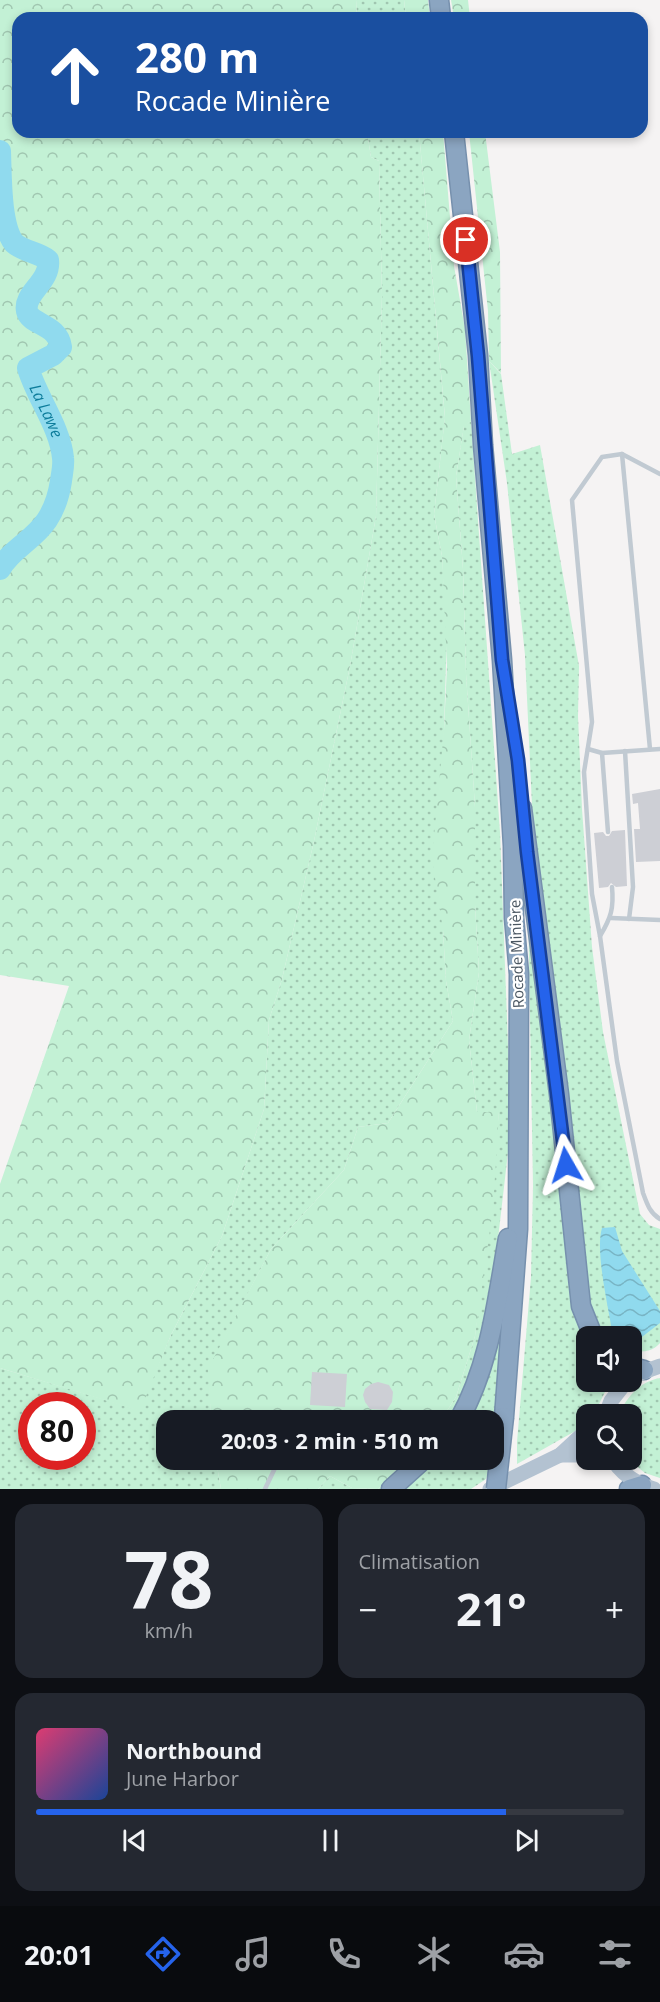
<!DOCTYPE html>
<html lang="fr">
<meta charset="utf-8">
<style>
:root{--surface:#171b24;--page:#242831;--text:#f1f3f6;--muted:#9ea1a6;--line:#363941;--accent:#2563eb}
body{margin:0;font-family:"Open Sans",sans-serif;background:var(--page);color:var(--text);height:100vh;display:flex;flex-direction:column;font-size:22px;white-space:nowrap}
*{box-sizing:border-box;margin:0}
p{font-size:20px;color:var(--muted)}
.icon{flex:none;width:33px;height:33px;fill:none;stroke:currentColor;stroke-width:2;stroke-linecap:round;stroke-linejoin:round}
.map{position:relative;height:1489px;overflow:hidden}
.details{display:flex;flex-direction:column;gap:15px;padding:15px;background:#0d0f14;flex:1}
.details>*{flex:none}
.hud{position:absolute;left:12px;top:12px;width:636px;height:126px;border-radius:18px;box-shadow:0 3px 9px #0003;background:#1a4fa0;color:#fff;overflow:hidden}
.buttons{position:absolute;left:576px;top:1326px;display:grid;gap:12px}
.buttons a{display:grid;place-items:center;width:66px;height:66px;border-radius:12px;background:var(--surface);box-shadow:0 3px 9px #0003;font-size:30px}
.speed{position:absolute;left:18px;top:1392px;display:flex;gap:12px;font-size:30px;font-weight:700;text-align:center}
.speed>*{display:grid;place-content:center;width:78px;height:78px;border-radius:50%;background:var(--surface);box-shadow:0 3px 9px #0003;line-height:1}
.speed .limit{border:9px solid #d22;background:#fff;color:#111}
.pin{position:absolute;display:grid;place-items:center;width:51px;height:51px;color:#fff;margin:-26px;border:3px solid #fff;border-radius:50%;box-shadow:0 2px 6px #0007}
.me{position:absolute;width:66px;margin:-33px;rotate:354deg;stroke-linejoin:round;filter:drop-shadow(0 0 4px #0008)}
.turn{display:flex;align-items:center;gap:21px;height:126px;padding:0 24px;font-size:27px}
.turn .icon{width:78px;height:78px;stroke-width:2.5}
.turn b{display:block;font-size:42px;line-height:51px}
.big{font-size:45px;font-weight:700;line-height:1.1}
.details .widget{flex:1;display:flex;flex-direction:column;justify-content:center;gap:9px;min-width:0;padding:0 21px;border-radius:18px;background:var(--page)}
.details .dial{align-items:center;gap:0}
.dial b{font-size:78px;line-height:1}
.song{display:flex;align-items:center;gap:18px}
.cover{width:72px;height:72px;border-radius:9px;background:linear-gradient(135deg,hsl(340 70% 55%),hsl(220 70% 35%))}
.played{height:6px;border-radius:3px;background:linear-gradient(90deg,var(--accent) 80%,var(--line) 80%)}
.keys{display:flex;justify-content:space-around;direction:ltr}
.heat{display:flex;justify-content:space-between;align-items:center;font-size:33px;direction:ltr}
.details .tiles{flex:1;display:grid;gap:15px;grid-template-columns:1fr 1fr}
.widget:last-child{grid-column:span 2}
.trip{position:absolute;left:156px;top:1410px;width:348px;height:60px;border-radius:18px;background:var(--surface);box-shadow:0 3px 9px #0003;font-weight:700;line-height:60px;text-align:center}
.tab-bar{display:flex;height:96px;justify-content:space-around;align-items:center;background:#090b0e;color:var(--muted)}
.tab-bar .icon{width:42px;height:42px}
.tab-bar .current{color:var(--accent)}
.tab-bar b{font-size:27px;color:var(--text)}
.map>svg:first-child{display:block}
</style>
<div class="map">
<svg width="660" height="1489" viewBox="0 0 660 1489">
<defs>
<pattern id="grass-dots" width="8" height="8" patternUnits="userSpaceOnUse" patternTransform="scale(1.5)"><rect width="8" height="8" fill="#c3f1d5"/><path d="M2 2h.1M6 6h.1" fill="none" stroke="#a0c6b0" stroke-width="1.8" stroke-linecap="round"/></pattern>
<pattern id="forest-crowns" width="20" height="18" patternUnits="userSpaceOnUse" patternTransform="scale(1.5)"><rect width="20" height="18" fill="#c3f1d5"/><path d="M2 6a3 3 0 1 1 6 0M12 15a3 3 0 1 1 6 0" fill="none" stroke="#a0c6b0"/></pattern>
<pattern id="water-waves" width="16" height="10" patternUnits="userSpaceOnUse" patternTransform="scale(1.5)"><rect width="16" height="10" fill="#90daee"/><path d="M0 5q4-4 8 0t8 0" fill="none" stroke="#78b4c4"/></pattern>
</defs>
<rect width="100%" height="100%" fill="#f5f3f3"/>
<g fill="url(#grass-dots)" fill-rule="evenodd">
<polygon points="356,0 404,0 406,18 357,18"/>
<path d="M367,132H419L445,418L434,514L442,556L447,632L444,730L443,930L446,981L453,1021L388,1123L358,1127L344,1170L271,1249L209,1369L211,1420H166V1460H216L221,1489H0V1368L139,1410L171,1335L222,1236L264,1109L269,1020L282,979L314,841L350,666L376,516L382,294L379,161L371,157ZM32,1406H82V1456H32Z"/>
<path d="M489,361L501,374L512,454L540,445L579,666L578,716L582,809L592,947L603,1032L640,1214L649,1225L660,1229V1343C648,1356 642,1347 632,1357V1336H586V1382H610L594,1414H586V1425L517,1464V1442L531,1277L533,1186L528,903L533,827L525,655L507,483Z"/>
<polygon points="471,421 500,832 511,1126 495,1265 508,1289 494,1446 494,1420 441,1420 456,1397 475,1336 499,1112 477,1112 469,1040 479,972 475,905 475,807 466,674 463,569 456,476 464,425"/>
<path d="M660,1378V1478L645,1473L629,1460H632V1414H619C628,1396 639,1382 660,1378Z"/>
<polygon points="406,1460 492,1460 486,1479 471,1489 318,1489 330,1476 352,1488 378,1489"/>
</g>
<g fill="url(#forest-crowns)">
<polygon points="0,0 356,0 357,18 18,18 18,132 367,132 371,157 379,161 382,294 376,516 350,666 314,841 282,979 269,1020 264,1109 222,1236 171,1335 140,1411 0,1368 0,1184 69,986 0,975"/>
<polygon points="404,0 428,0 430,18 406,18"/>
<polygon points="451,0 468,0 470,18 454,18"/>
<polygon points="419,132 443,132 454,266 465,329 471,421 464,426 456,476 463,569 466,674 475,807 475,905 479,972 469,1040 477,1112 499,1112 493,1208 475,1336 456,1397 441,1420 211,1420 208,1369 271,1249 344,1170 358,1127 388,1123 453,1021 446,981 443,930 432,858 444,730 447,666 442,556 434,514 445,417"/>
<polygon points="469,132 485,132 500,252 501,373 489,361 488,311"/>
<polygon points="216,1460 406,1460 378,1489 352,1488 330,1476 318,1489 221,1489"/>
</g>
<path fill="url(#water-waves)" d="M615,1227L622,1251L660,1311V1323L638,1340H632V1336H616L612,1331C608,1305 595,1251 602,1228Z"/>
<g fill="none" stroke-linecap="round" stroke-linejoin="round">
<path stroke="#90daee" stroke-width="22" id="s1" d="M0,151C1,177 0,225 14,243C24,252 38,252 48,260C51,282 23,293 27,311C30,325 58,324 61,347L53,355L28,368C37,398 60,427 63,458C64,465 62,473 61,481C59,494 55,508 47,520C34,540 11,549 0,569"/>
</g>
<g fill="#cdcfd5">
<polygon points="660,789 660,861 636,862 634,829 640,829 638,803 633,804 632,794"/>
<polygon points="625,830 627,886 616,887 611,883 608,887 599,888 594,833 603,832 606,836 609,836 612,831"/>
<polygon points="312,1372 347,1374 345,1407 310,1405"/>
<polygon points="378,1382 389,1385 393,1392 392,1402 387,1410 370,1409 365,1402 363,1395 365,1389 371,1384"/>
</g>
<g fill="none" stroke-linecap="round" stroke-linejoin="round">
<defs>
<g id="highway">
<polyline points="439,0 441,18"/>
<polyline points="454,132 478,355 483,445 502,660 513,846 514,918 519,974 518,1229 504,1417"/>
<polyline points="522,808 559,1094 581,1306 593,1336"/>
<polyline points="632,1367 644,1370"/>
<path d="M459,1420C490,1365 497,1300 508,1238"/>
<polyline points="391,1489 423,1460"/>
<polyline points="629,1489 642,1485"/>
</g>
</defs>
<use href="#highway" stroke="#7690ad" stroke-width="21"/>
<g stroke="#c1cad2" stroke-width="4.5">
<polyline points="622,454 650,749"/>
<path d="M660,474L622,454L602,457L572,500L592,722L584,772L592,894L600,936L617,1061L643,1193C647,1204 650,1213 660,1219"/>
<polyline points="588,749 602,753 660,749"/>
<polyline points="625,751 633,887 629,919"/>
<polyline points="602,753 608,832"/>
<polyline points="611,918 660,920"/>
<path d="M600,936C611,918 614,908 612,887"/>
<polyline points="312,1420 312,1418"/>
<polyline points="265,1489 275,1468 284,1460"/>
</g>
<g stroke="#b3c2d1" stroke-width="15">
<polyline points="635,1375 660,1366"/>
<polyline points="606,1414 611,1401 626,1382"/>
<polyline points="560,1455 586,1455"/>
<path d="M613,1460C623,1475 636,1484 654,1489"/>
<polyline points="490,1489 560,1455 586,1431"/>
</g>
<use href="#highway" stroke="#8ba5c1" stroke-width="18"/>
<defs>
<polyline id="highway-bridge" points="496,1489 504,1417"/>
</defs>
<use href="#highway-bridge" stroke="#7690ad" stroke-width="21" stroke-linecap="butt"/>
<use href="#highway-bridge" stroke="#8ba5c1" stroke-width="18"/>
</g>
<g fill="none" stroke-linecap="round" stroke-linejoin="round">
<defs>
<polyline id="route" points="466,240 478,356 502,660 518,760 527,852 566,1165"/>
</defs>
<use href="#route" stroke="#184099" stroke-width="15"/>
<use href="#route" stroke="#2563eb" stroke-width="10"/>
</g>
<g text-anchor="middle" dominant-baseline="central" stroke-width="4.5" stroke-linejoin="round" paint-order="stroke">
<g font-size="15" fill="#4a5661" stroke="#fff">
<text transform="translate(516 954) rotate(-92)">Rocade Minière</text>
</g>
<g font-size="16" font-style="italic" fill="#0c7c9b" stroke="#fff">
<text stroke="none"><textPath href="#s1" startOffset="327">La Lawe</textPath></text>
</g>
</g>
</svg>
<div class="buttons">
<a><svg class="icon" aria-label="sound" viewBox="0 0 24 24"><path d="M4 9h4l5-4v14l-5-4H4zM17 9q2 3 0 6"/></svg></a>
<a><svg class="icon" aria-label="search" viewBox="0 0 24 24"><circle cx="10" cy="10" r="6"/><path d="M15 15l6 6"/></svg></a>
</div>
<div class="speed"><div class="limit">80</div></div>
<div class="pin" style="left:466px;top:240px;background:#d93025"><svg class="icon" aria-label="arrive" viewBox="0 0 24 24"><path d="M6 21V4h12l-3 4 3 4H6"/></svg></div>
<svg class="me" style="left:566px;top:1165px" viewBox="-20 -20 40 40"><path d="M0-17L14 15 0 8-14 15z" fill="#2563eb" stroke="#fff" stroke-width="4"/></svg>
<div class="trip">20:03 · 2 min · 510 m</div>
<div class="hud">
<div class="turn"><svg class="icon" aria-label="ahead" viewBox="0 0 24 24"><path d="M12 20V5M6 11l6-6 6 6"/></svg><div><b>280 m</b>Rocade Minière</div></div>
</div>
</div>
<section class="details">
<div class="tiles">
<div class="widget dial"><b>78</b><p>km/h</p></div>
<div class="widget"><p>Climatisation</p>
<div class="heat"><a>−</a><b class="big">21°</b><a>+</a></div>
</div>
<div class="widget">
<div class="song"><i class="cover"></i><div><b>Northbound</b><p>June Harbor</p></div></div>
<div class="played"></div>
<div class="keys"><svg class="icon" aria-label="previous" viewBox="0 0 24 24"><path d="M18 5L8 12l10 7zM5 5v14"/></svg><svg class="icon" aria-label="pause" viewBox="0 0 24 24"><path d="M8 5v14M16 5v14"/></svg><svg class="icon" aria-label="next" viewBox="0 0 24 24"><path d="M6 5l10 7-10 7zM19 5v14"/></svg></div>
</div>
</div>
</section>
<nav class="tab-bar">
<b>20:01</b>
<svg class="icon current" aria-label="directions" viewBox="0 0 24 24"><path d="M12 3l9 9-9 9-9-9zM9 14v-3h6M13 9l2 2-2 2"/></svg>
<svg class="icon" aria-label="music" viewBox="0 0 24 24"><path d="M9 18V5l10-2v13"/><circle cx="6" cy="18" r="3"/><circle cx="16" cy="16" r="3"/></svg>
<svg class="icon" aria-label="phone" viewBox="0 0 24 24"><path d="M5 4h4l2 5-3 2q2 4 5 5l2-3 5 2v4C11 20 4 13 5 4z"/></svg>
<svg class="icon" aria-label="climate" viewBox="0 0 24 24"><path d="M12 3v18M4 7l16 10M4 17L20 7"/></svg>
<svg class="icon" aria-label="car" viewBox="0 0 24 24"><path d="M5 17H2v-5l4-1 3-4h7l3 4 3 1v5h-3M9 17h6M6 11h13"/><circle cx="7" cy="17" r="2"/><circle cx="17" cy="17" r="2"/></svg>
<svg class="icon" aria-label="filters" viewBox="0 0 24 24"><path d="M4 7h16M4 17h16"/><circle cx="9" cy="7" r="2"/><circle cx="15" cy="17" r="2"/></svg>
</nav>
